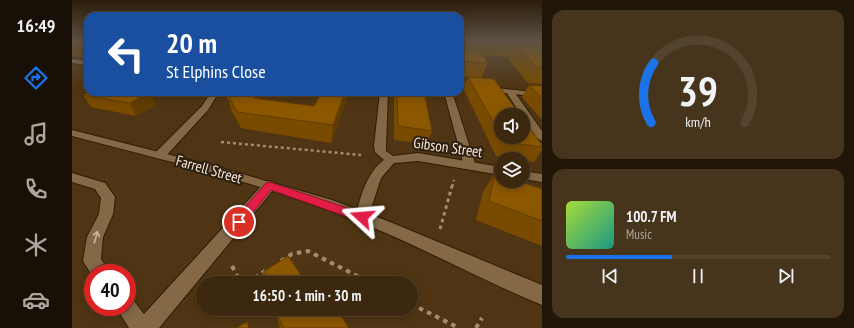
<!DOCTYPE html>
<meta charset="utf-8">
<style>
:root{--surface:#3b280e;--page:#46341c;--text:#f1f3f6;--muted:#aca69e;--line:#54442e;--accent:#1a73e8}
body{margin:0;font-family:"PT Sans Narrow",sans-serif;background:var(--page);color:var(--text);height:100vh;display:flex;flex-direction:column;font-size:15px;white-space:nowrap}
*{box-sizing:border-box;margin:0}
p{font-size:13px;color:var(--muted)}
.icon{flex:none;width:22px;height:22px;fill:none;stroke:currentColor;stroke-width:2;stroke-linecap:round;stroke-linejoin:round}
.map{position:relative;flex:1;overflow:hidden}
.sheet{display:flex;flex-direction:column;gap:10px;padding:10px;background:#201608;width:312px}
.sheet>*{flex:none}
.banner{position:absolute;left:12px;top:12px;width:380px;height:84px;border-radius:12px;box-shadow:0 2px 10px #0003,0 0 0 1px var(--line);background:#1a4fa0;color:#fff;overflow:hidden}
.fabs{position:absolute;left:422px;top:108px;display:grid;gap:8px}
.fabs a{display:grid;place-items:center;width:36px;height:36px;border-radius:50%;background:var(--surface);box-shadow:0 2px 10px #0003,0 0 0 1px var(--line);font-size:20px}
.speed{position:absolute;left:12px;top:264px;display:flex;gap:8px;font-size:20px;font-weight:700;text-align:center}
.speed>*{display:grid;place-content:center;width:52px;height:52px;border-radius:50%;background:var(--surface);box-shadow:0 2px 10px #0003,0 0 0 1px var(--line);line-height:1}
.speed .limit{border:6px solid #d22;background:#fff;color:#111}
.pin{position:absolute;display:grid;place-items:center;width:34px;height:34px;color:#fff;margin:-17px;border:2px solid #fff;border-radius:50%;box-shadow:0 1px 4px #0007}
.me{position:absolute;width:44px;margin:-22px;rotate:289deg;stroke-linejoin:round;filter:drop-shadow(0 0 3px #0008)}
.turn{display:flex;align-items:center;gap:14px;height:84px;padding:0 16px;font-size:18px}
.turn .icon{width:52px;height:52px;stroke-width:2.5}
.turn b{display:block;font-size:28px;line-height:34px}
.sheet .card{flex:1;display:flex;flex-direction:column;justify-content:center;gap:6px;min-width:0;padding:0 14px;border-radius:12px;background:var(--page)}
.sheet .dial{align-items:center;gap:0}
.dial svg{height:104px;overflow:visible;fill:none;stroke:var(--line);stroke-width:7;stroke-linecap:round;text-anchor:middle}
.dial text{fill:var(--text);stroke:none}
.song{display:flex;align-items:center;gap:12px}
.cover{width:48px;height:48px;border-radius:6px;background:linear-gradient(135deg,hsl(80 70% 55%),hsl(170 70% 35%))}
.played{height:4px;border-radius:2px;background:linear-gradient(90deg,var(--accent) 40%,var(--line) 40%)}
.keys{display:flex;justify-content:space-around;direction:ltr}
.trip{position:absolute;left:124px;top:276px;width:222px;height:40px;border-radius:20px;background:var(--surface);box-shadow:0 2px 10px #0003,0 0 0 1px var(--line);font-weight:700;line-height:40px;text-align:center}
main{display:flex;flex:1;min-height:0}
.dock{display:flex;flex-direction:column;width:72px;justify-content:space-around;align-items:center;background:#181006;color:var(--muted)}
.dock .icon{width:28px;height:28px}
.dock .current{color:var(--accent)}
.dock b{font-size:18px;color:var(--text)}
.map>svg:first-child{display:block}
</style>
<main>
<nav class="dock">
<b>16:49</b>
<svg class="icon current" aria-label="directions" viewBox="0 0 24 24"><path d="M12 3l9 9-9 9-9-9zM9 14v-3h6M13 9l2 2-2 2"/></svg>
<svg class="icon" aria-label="music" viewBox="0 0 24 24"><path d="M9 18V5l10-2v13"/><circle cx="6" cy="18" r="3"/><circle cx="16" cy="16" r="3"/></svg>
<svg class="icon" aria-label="phone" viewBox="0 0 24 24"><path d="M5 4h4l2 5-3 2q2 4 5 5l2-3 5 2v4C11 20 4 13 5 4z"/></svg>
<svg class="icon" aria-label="climate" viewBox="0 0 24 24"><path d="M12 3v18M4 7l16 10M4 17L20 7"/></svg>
<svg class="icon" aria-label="car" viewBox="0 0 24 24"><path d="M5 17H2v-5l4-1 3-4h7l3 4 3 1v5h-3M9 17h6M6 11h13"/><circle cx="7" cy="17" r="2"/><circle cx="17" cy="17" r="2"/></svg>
</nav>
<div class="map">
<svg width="470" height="328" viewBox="0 0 470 328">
<rect width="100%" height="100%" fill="#4f3513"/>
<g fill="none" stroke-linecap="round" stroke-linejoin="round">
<defs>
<g id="service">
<polygon points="0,59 16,61 16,65 0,63"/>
<polygon points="388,84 470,93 470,97 388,88"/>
<polygon points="372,92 380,92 404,166 402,169 398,170 392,166"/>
</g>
<g id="minor">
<polygon points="435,90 441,90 470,131 470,141 465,138 434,92"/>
<polygon points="139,92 147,92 136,110 92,158 84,158 82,155 84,152 130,106"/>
<path d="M308,92H316L314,146V151L321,156L346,153L429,167V175L346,161L322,163L309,178L295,221L290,223L285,221L283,217C289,197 294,173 312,160L303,152L302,146Z"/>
<polygon points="451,171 470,174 470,182 451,179"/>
<polygon points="0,173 33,183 43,197 41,214 31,237 29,259 38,273 21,273 21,277 11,261 15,237 27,214 29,198 23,189 0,182"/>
<polygon points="197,181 202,183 204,186 202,189 87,328 57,328 44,307 55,307 55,298 61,300 72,314 192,183"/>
</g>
<path id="tertiary" d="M0,130L146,167L260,200L318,222L470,285V305C407,279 348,246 285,221C193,184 96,161 0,136Z"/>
</defs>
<use href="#service" stroke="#301d04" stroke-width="2"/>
<use href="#minor" stroke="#301d04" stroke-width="2"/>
<use href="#tertiary" stroke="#301d04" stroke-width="2"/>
<g stroke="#a28c72" stroke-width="2.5" stroke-dasharray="3 3" stroke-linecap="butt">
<polyline points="149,142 289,155"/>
<polyline points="380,187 382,180"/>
</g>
<polyline stroke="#a28c72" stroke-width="3" stroke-dasharray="3.5 3.5" stroke-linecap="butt" points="368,229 380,186"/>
<g stroke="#a28c72" stroke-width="4" stroke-dasharray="4.5 4.5" stroke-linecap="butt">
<polyline points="209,261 220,254 236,251 299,283"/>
<polyline points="160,266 169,283"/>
<polyline points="175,283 193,271"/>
<polyline points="339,304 387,328"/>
<polyline points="404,328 410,318"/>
</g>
<use href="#service" fill="#856947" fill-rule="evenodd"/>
<use href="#minor" fill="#856947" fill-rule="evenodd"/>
<use href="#tertiary" fill="#856947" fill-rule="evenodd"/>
</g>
<g fill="#784b00">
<polygon points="0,41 16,41 16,53 7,56 0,55"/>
<polygon points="388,41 470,41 470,84 456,83 436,59 437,57 410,55 416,63 409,78 429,115 429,137 451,137 470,145 470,150 462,162 451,160 451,159 443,159 424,156 391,88 396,77 388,76"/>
<polygon points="457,85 470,86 470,120 450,97"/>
<polygon points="154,92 189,92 189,94 186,99 242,106 250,92 277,92 259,143 169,128 159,110 157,100 156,100"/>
<polygon points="322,92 352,92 360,131 355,144 322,140"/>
<polygon points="11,95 83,105 64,116 19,107"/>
<polygon points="423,173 470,189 470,246 404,220 411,192"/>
<polygon points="191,272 230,283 195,283 193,279"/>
<polygon points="204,313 277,328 208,328 207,325"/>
</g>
<g fill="#613d00">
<polygon points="10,41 16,41 16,53 7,56 0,44"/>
<polygon points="78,92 83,105 64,116 58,103"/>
<polygon points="177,92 189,92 189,94 180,108"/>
<polygon points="273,92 277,92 259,143 261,125"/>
<polygon points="229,275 230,283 218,283"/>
</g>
<g fill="#8b5700" stroke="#613d00">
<polygon points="0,41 10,41 0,44"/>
<polygon points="388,41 409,41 410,43 388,42"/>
<polygon points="410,41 452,41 456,44 463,45 470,51 470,68 465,67 442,45 450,46 449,44"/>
<polygon points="460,41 470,41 470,43 461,42"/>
<polygon points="389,49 407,50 416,63 388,61 388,51 391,51"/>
<polygon points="396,77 422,79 448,115 429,115 429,136"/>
<polygon points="457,85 470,86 470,98"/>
<polygon points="17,92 78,92 58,103 11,95"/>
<polygon points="158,92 178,92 182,98 242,106 250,92 273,92 261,125 165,112 156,94"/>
<polygon points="325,92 352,92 360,131 326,126"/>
<polygon points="451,119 470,145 470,147 432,142 429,137 451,137"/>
<polygon points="423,173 429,175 429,181 447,181 470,189 470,221 417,201"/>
<polygon points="216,256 229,275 218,283 198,283 191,272"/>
<polygon points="210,309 264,309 277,328 212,328 204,313"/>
<polygon points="175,322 177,328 164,328"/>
</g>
<defs><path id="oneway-shaft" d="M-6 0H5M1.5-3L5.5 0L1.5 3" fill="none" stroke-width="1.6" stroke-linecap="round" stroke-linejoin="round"/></defs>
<use stroke="#cbb69d" href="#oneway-shaft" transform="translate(24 237) rotate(-74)"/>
<linearGradient id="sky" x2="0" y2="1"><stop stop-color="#2b1d0a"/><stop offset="0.47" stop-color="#5d5144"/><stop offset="1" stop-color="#5d5144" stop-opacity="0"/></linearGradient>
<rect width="470" height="87" fill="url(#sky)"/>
<polygon fill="#e11d48" stroke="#92132f" points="197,182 294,214 295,217 294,220 290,222 199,190 171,225 163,225 161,222 163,218 194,183"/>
<g text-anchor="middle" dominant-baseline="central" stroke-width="4" stroke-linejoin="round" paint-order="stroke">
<g font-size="15" fill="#fae9d7" stroke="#2b1f11">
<text transform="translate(376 147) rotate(8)">Gibson Street</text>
<text transform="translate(137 169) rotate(16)">Farrell Street</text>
</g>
</g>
</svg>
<div class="fabs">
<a><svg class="icon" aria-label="sound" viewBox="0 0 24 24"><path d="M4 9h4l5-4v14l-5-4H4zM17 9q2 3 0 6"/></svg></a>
<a><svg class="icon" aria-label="layers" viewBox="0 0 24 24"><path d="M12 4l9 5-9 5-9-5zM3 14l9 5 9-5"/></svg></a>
</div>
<div class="speed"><div class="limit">40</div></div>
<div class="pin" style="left:167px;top:222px;background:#d93025"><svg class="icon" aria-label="arrive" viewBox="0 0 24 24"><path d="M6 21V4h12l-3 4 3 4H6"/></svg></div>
<svg class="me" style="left:290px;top:217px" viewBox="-20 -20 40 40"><path d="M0-17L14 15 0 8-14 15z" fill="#e11d48" stroke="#fff" stroke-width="4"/></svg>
<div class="trip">16:50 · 1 min · 30 m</div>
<div class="banner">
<div class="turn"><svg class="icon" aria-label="left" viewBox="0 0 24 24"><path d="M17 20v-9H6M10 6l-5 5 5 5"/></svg><div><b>20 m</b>St Elphins Close</div></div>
</div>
</div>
<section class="sheet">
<div class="card dial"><svg viewBox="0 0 100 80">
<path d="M14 69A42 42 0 1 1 86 69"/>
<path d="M14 69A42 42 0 0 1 16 23" stroke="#1a73e8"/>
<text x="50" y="56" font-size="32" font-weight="700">39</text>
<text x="50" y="72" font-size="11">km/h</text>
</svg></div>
<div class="card">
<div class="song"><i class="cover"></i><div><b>100.7 FM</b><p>Music</p></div></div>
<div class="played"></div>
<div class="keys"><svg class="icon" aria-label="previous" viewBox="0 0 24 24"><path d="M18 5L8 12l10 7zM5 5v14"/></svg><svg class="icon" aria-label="pause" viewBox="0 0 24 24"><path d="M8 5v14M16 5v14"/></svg><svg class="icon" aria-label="next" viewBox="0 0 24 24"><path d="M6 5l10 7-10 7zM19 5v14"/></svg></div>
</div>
</section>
</main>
